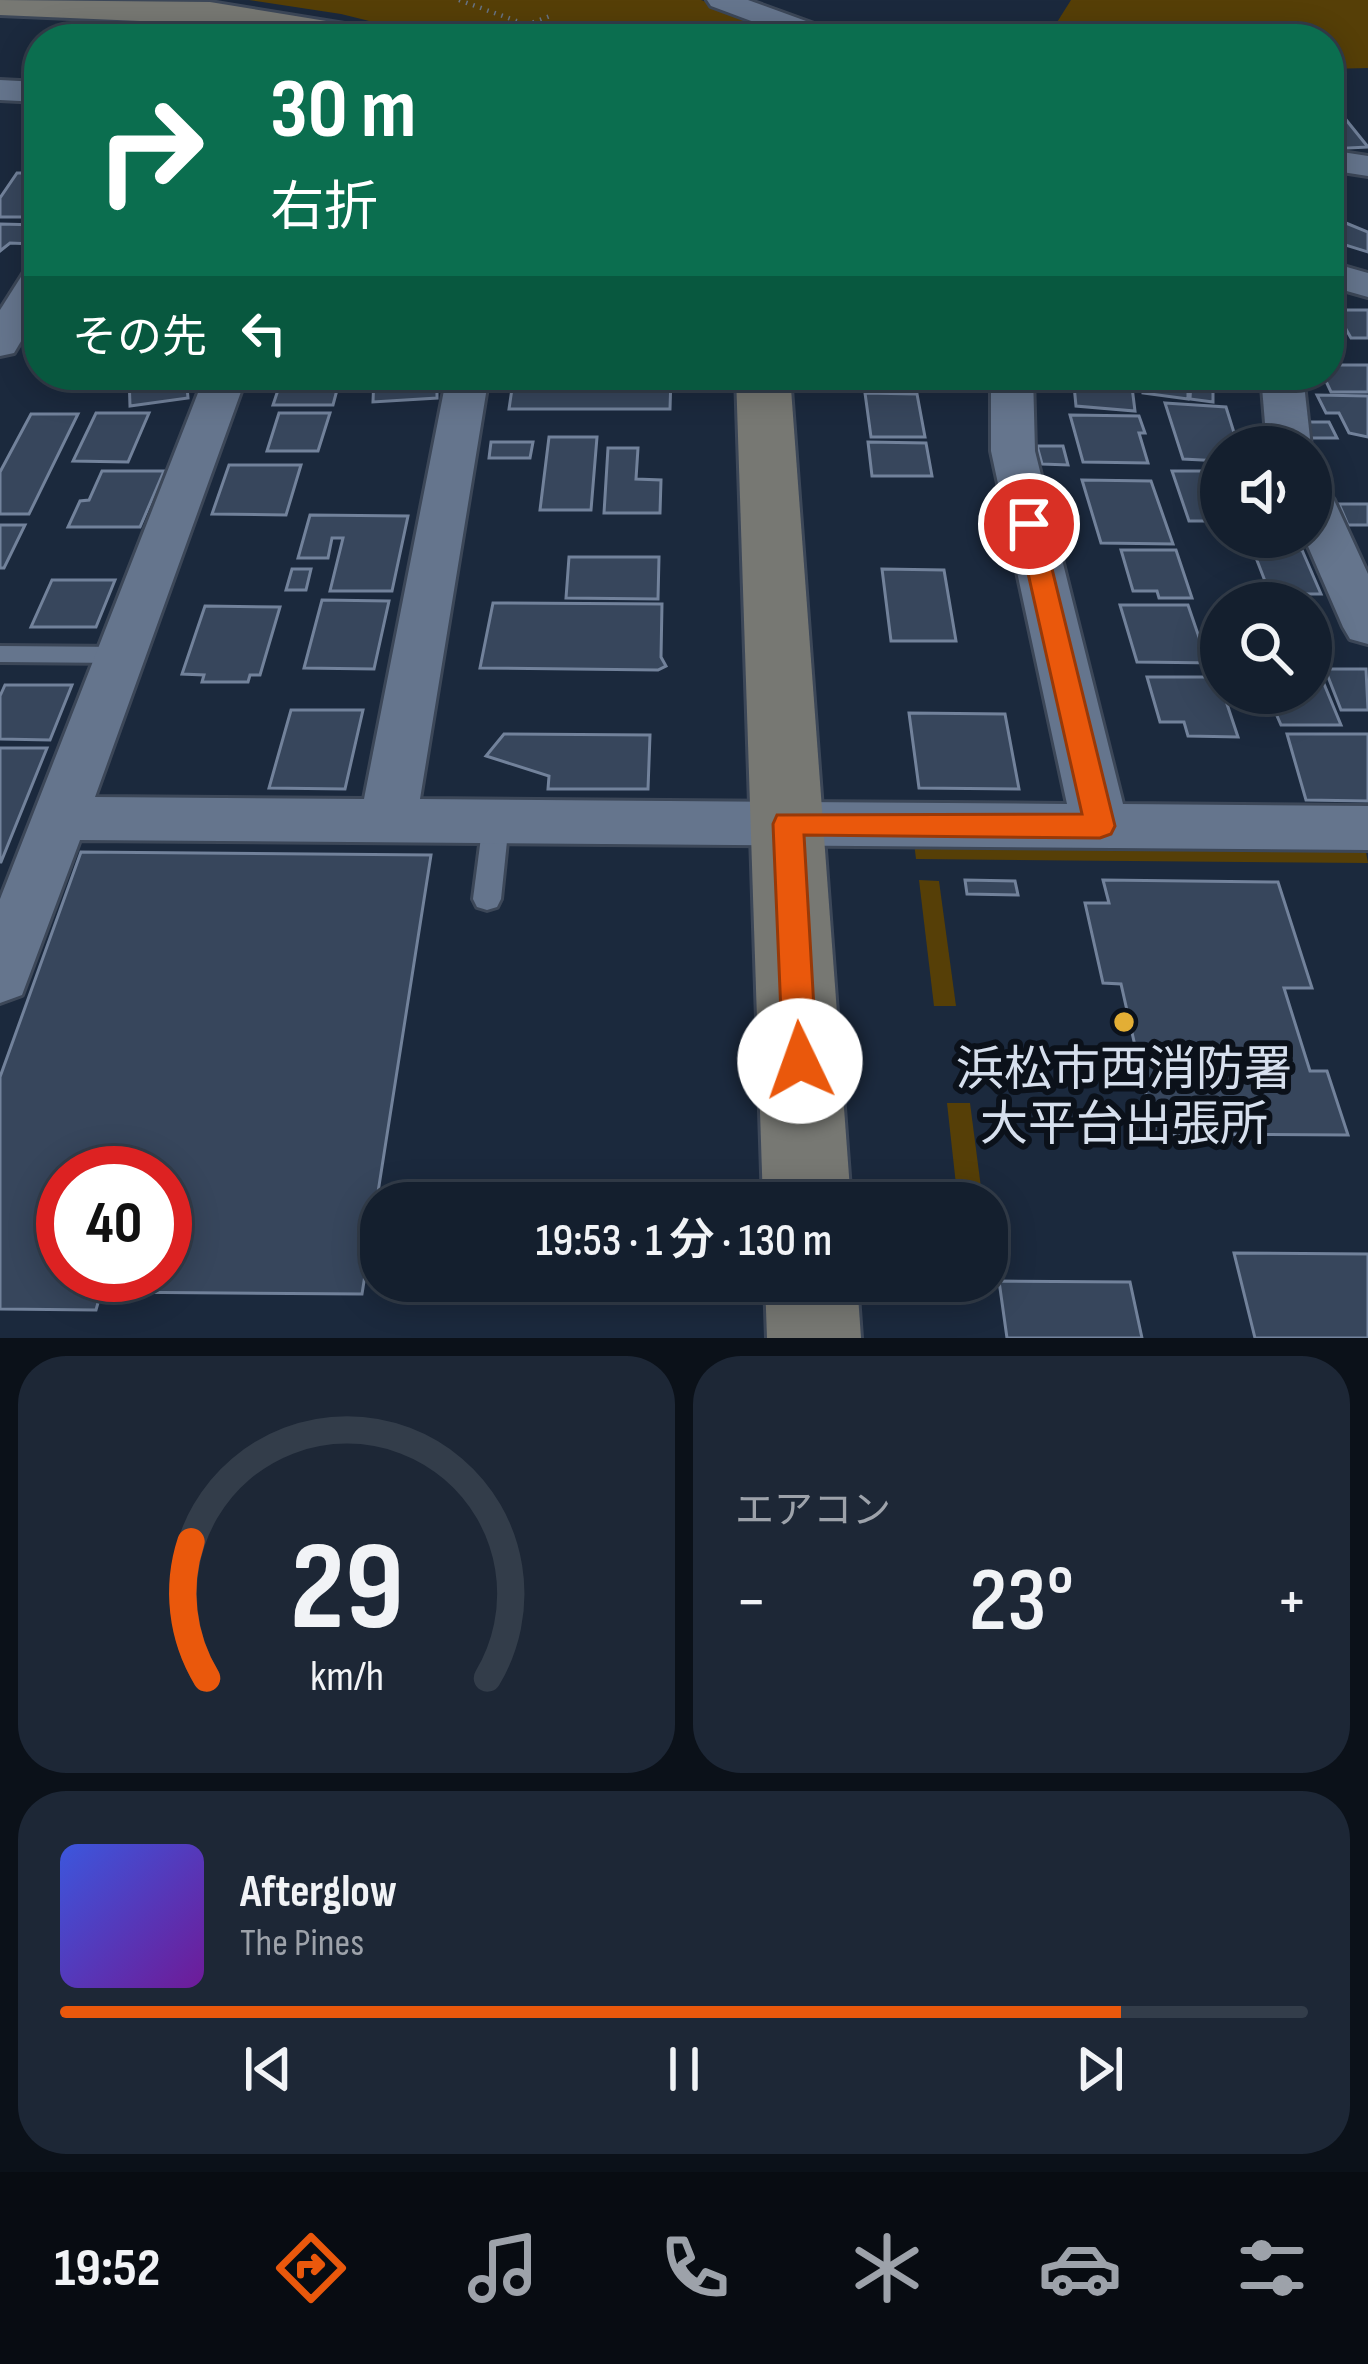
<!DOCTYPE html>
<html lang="ja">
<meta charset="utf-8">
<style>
:root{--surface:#141f2e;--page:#1d2736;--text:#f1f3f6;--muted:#9da2aa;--line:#333d4a;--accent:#ea580c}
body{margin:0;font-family:"Sofia Sans Condensed","Noto Sans JP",sans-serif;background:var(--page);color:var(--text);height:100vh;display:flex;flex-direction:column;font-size:45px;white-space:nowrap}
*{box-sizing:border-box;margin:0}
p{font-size:39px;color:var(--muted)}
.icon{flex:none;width:66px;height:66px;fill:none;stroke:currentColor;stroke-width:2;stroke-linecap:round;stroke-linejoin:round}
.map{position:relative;height:1338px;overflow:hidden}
.panel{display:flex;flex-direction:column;gap:18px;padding:18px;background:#0b1119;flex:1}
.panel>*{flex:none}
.guide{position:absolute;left:24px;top:24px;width:1320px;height:366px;border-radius:48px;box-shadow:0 6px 30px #0003,0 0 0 3px var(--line);background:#0b6e4f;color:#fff;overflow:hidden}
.buttons{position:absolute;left:1200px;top:426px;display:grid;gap:24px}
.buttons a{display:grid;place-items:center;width:132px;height:132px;border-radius:50%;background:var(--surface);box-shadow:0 6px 30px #0003,0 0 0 3px var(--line);font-size:60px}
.speed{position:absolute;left:36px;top:1146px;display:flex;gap:24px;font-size:60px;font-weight:700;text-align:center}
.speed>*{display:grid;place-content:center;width:156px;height:156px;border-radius:50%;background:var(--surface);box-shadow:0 6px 30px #0003,0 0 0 3px var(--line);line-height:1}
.speed .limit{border:18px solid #d22;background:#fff;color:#111}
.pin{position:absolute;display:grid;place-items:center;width:102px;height:102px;color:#fff;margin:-51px;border:6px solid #fff;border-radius:50%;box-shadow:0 3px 12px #0007}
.me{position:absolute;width:132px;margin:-66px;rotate:357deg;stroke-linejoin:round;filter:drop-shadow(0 0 9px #0008)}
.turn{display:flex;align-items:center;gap:42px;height:252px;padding:0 48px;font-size:54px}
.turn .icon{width:156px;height:156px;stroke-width:2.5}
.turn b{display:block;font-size:84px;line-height:102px}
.then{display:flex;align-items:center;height:114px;padding:0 48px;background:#0003;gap:24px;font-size:45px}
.big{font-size:90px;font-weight:600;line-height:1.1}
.panel .widget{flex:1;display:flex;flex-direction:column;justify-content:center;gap:18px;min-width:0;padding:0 42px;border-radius:48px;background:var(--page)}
.panel .dial{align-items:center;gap:0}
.dial svg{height:312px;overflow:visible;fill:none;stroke:var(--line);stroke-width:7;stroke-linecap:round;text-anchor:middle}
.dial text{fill:var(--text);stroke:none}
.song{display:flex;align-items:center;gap:36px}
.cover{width:144px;height:144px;border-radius:18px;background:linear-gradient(135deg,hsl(230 70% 55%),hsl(280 70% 35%))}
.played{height:12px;border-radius:6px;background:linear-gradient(90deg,var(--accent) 85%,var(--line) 85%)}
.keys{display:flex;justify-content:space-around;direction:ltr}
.heat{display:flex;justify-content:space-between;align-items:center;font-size:66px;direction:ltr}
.panel .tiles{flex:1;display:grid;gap:18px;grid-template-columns:1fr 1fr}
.widget:last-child{grid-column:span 2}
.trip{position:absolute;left:360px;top:1182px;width:648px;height:120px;border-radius:48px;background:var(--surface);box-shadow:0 6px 30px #0003,0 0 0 3px var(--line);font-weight:600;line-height:120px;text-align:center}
.menu{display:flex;height:192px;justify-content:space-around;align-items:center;background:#080c12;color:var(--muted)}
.menu .icon{width:84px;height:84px}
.menu .active{color:var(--accent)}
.menu b{font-size:54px;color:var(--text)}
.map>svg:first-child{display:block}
</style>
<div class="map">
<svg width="1368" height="1338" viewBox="0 0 1368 1338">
<rect width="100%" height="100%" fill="#1b293d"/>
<g fill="#563f07">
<polygon points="249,0 701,0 805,39 442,39 341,14"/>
<polygon points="1071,0 1368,0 1368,68 1329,69 1329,39 1073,39 1054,27"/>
<polygon points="914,843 1365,847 1368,863 916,859"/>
<polygon points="919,880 939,881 956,1006 934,1006"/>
<polygon points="947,1103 970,1103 983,1203 958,1203"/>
</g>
<g fill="#37465c" stroke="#72829b" stroke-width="3" fill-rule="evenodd">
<polygon points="1018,27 1047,32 1060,37 996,39 994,34"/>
<polygon points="1329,111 1339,111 1368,147 1329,149"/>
<polygon points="17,173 39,173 39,206 30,217 0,217 0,198"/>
<polygon points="1341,221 1368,232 1368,252 1329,240"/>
<polygon points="0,224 39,225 39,234 33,244 10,243 0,251"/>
<polygon points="1335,310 1368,310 1368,338 1351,338"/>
<polygon points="1329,365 1368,365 1368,392 1331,392 1323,375 1329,375"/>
<polygon points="129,375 186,375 188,398 130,406"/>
<polygon points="283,375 341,375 333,405 273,405"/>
<polygon points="374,375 437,375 437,398 373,402"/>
<polygon points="514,375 671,376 670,409 509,409"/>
<polygon points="1073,375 1131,379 1135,411 1076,406"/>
<polygon points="1144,375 1188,380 1188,399 1143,393"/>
<polygon points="1191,381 1213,384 1213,402 1190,399"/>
<polygon points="865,393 917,394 925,437 871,437"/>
<polygon points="1317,395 1368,396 1368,437 1349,433 1339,413 1326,413"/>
<polygon points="1165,403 1226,407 1236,439 1255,440 1257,447 1221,447 1221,461 1183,459"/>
<polygon points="96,413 149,413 128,462 73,461"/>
<polygon points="279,413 330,413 318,451 267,451"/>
<polygon points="31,414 78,414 29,514 0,514 0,472"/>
<polygon points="1070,415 1139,416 1145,433 1139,433 1148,463 1083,462"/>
<polygon points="1301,422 1329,422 1337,438 1308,438"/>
<polygon points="549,437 597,437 591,510 540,510"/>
<polygon points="491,442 533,442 530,458 489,458"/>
<polygon points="868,442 926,443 932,476 872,476"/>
<polygon points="1037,446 1063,446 1068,465 1042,464"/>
<polygon points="608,448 638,448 636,479 661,480 660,513 604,513"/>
<polygon points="229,465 301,465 286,515 212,514"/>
<polygon points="102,471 164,471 140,527 68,527 80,501 89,500"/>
<polygon points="1172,471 1221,471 1221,521 1189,521"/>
<polygon points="1082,480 1151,481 1173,544 1101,543"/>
<polygon points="1339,504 1368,504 1368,525 1348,525"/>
<polygon points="310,515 408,516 392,591 330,591 343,538 332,538 328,558 298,558"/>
<polygon points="0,525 25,525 4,568 0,568"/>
<polygon points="1229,537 1276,537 1282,550 1302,550 1321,594 1270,594 1253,550 1234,550"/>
<polygon points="1121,550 1176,550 1192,598 1159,598 1157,591 1133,591"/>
<polygon points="569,557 659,557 658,599 566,598"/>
<polygon points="292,569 311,569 306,590 286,590"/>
<polygon points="882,569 944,570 956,641 891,641"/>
<polygon points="52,580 115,580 96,627 31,627"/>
<polygon points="322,600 389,601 374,669 304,668"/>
<polygon points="493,603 662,604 661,657 666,666 658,670 480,668"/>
<polygon points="1120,605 1188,605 1202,646 1210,646 1215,663 1137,662"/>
<polygon points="205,606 280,607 260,675 250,675 248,682 202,682 204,675 182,674"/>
<polygon points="1311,667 1317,667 1341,725 1281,725 1274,709 1255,709 1249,693 1311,693"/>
<polygon points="1325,669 1366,669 1368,710 1341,710"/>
<polygon points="1147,677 1218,677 1238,737 1188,736 1184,722 1160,722"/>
<polygon points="5,685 72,685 50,740 0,739 0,696"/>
<polygon points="291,710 363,710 345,789 269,788"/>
<polygon points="909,713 1005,714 1019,789 919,788"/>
<polygon points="504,734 650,735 648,789 548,789 549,776 486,756"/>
<polygon points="1287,734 1368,734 1368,801 1306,800"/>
<polygon points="0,748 47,748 1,862 0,862"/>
<path d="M81,852L431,855L362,1294L101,1292L96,1310L0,1309V1077ZM63,1173H165V1275H63Z"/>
<polygon points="965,880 1015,881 1018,895 967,894"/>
<polygon points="1103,880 1278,882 1312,988 1284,988 1310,1071 1327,1071 1348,1135 1155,1134 1121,984 1103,983 1085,903 1109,903"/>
<polygon points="1234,1253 1368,1254 1368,1338 1255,1338"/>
<polygon points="999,1281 1130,1282 1142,1338 1007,1338"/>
</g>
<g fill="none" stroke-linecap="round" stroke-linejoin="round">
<defs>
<g id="lane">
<polygon points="0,646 123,647 135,655 123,663 0,662"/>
<polygon points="496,812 505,815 509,822 501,899 497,907 487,910 477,907 473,899 483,822 487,815"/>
</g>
<g id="street">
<polygon points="707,0 748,0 839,33 843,39 800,39 711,6"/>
<polygon points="0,80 39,82 39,102 0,100"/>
<polygon points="1329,150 1368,156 1368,176 1329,170"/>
<polygon points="1329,262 1368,273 1368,297 1329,286"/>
<polygon points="39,266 39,311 14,353 0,356 0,310 26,269"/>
<polygon points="205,375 247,375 95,797 364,799 447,375 489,375 420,799 1067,804 991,451 991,375 1033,375 1035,451 1123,804 1368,806 1368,850 80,840 22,995 0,1003 0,899"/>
<polygon points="1261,375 1303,375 1311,447 1267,447"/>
<polygon points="1311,486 1327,490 1334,500 1368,574 1368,644 1350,639 1343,627 1304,537 1311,537"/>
</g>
<g id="secondary">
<polygon points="0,0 210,2 363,27 377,31 382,39 295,39 210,24 0,15"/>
<polygon points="736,375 790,375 851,1203 763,1203"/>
<polygon points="765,1281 857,1281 861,1338 767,1338"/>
</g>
</defs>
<use href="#lane" stroke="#3c4758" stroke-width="6"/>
<use href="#street" stroke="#3c4758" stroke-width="6"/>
<use href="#secondary" stroke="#3c4758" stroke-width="6"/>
<g stroke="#677384" stroke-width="4.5" stroke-dasharray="1.5 6" stroke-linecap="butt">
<polyline points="459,0 566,39"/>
<polyline points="526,25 553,15"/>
</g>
<use href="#lane" fill="#65758d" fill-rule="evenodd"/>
<use href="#street" fill="#65758d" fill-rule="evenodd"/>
<use href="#secondary" fill="#777873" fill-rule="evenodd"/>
</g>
<polygon fill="#ea580c" stroke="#983908" stroke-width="3" points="1029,516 1041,524 1115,826 1111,834 1100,838 804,835 817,1061 812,1072 800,1076 788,1072 783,1061 773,824 777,815 1082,814 1017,524"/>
<circle fill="#e3ae35" stroke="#0b111a" stroke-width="4.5" cx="1124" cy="1022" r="12"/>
<g text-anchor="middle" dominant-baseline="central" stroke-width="12" stroke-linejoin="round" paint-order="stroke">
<g font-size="48" fill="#d6dfed" stroke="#0b111a">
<text x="1124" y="1070">浜松市西消防署<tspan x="1124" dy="55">大平台出張所</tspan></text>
</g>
</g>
</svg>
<div class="buttons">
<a><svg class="icon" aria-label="sound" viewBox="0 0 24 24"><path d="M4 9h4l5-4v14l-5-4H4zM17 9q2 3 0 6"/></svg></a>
<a><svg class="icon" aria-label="search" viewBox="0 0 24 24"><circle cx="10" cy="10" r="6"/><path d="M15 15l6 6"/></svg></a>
</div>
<div class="speed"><div class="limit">40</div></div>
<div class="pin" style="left:1029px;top:524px;background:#d93025"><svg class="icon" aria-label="arrive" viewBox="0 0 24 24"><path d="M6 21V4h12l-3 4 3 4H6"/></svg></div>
<svg class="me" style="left:800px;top:1061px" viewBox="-20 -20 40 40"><circle r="19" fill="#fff"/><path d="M0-13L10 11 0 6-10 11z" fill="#ea580c"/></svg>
<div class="trip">19:53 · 1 分 · 130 m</div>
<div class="guide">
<div class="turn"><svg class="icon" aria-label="right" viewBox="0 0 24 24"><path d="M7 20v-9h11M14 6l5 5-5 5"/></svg><div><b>30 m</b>右折</div></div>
<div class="then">その先<svg class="icon" aria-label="left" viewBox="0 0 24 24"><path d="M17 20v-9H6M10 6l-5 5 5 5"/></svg></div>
</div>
</div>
<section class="panel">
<div class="tiles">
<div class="widget dial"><svg viewBox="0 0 100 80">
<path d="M14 69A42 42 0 1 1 86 69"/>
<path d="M14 69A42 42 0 0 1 10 34" stroke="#ea580c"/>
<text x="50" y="56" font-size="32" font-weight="700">29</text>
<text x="50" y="72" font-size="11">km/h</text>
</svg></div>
<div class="widget"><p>エアコン</p>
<div class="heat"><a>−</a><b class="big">23°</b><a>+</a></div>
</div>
<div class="widget">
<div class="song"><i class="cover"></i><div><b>Afterglow</b><p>The Pines</p></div></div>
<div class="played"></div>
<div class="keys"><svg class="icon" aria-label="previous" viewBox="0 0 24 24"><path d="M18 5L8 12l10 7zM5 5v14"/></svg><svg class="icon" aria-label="pause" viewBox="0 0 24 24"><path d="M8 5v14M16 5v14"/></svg><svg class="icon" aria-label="next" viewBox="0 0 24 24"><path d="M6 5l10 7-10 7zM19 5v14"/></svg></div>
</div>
</div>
</section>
<nav class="menu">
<b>19:52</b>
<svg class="icon active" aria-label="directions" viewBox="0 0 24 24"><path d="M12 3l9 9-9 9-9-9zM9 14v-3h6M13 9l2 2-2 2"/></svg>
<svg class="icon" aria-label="music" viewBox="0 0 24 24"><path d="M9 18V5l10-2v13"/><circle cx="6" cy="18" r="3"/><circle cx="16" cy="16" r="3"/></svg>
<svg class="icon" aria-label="phone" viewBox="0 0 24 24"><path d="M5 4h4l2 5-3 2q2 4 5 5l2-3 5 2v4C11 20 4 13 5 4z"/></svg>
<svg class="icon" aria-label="climate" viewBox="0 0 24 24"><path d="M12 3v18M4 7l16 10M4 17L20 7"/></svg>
<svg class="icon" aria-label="car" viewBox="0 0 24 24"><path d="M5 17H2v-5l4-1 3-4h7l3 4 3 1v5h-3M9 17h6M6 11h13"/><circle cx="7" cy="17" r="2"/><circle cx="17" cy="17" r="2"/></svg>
<svg class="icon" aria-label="filters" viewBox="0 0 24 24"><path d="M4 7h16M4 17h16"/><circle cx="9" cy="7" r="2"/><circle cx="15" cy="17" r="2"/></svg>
</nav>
